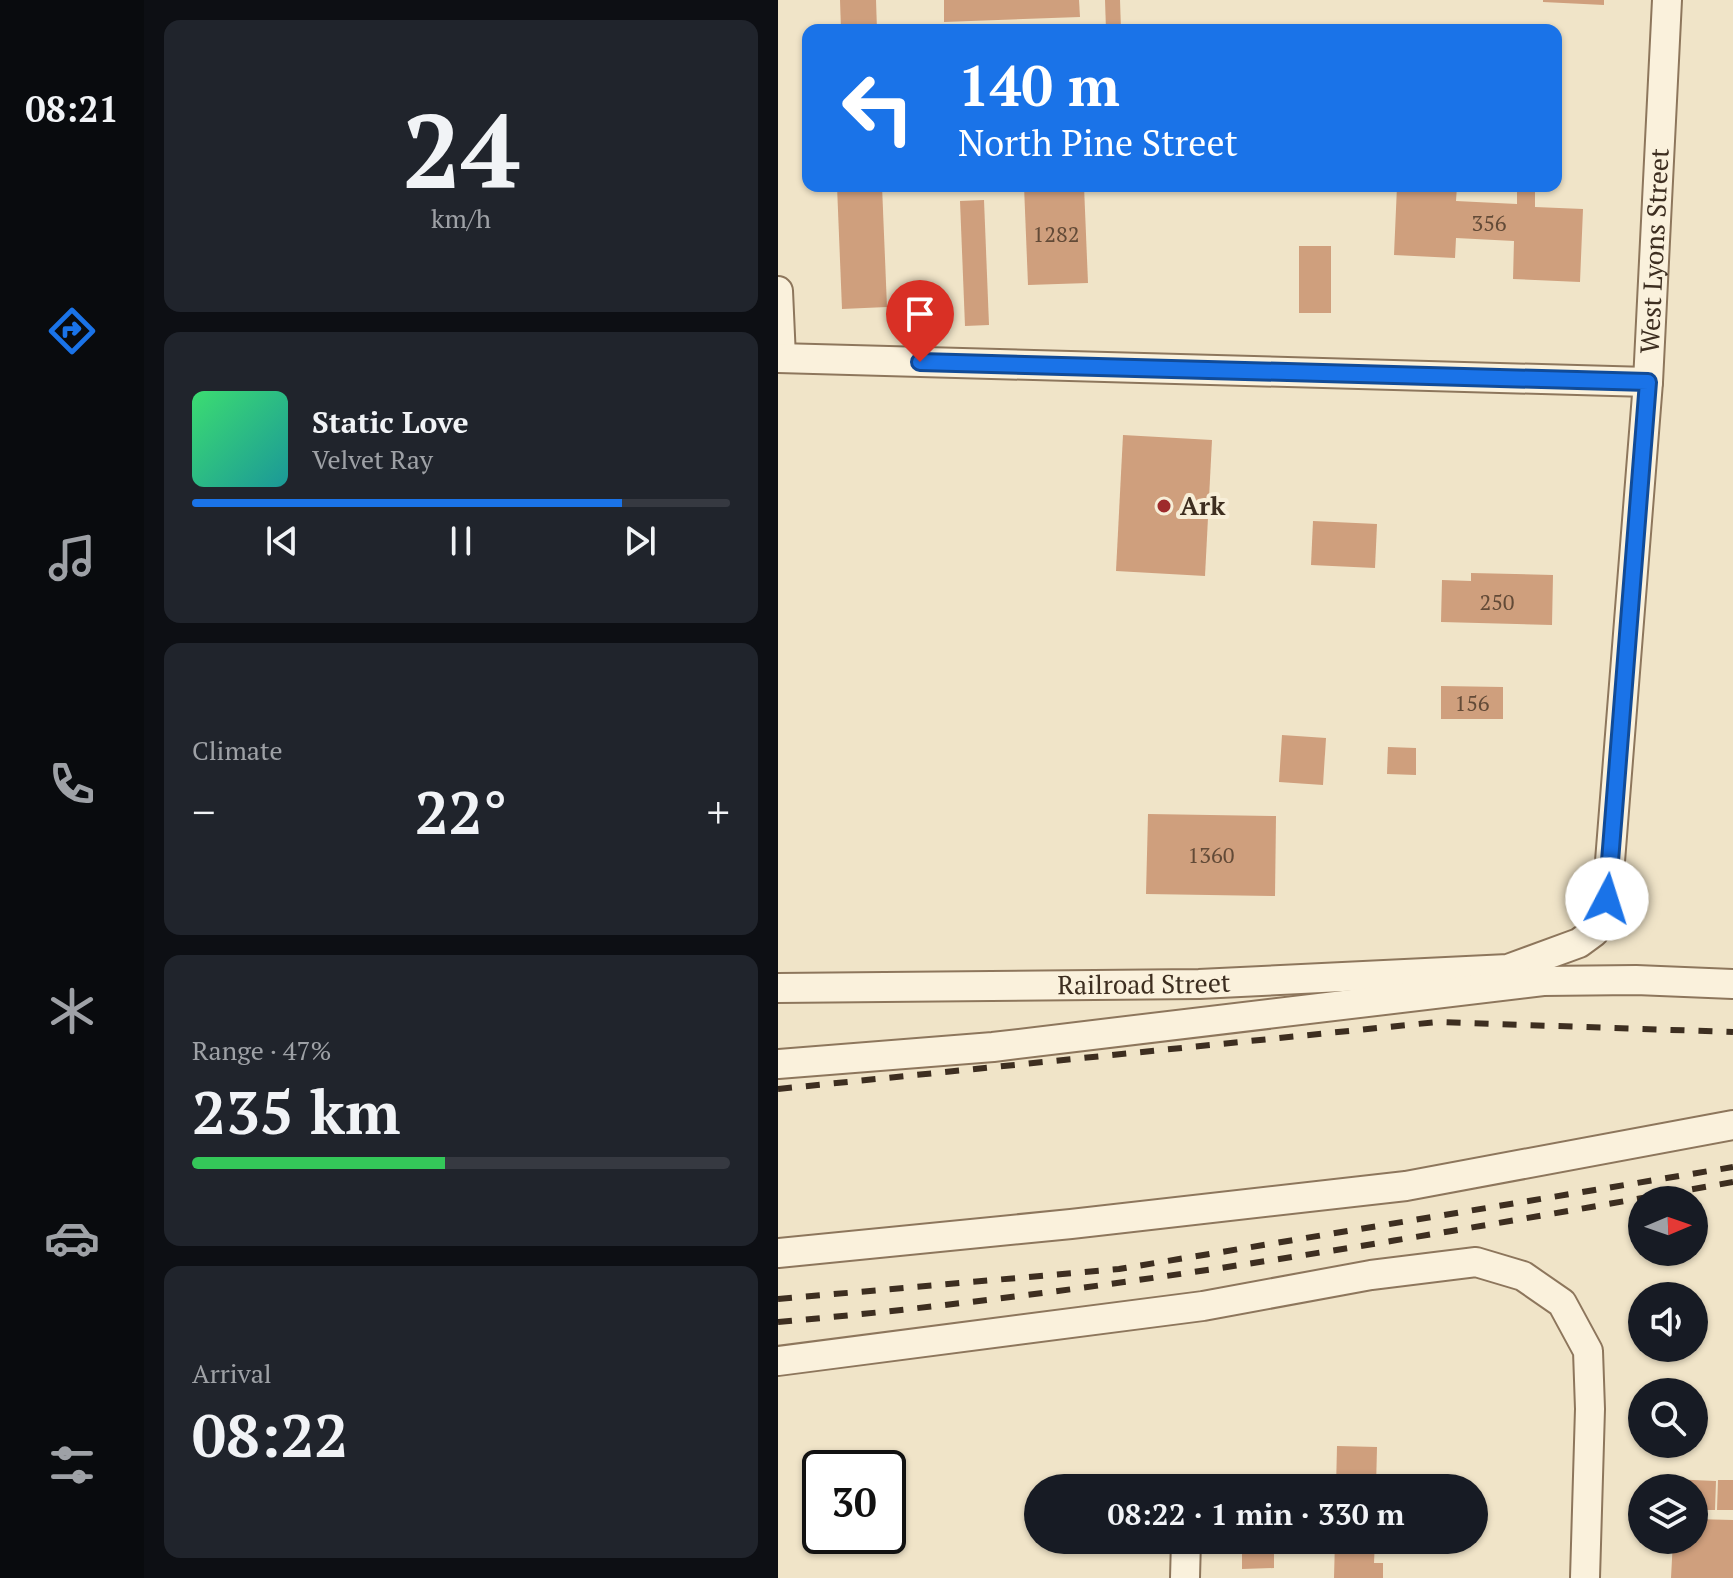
<!DOCTYPE html>
<html lang="en">
<head>
<meta charset="utf-8">
<style>
	:root { --surface:#171b24; --page:#20242c; --text:#f1f3f6; --muted:#9ea1a6; --line:#363941; --accent:#1a73e8 }
	body { margin:0; font-family:"PT Serif",serif; background:var(--page); color:var(--text); height:100vh; display:flex; flex-direction:column; font-size:30px; white-space:nowrap }
	* { box-sizing:border-box; margin:0 }
	p { font-size:26px; color:var(--muted) }
	.icon { flex:none; width:44px; height:44px; fill:none; stroke:currentColor; stroke-width:2; stroke-linecap:round; stroke-linejoin:round }
	.map { position:relative; flex:1; overflow:hidden }
	.panel { display:flex; flex-direction:column; gap:20px; padding:20px; background:#0d0f14; width:634px }
	.panel>* { flex:none }
	.guide { position:absolute; left:24px; top:24px; width:760px; height:168px; border-radius:16px; box-shadow:0 2px 6px #0004; background:#1a73e8; color:#fff; overflow:hidden }
	.needle { width:52px; rotate:88deg }
	.fabs { position:absolute; left:850px; top:1186px; display:grid; gap:16px }
	.fabs a { display:grid; place-items:center; width:80px; height:80px; border-radius:50%; background:var(--surface); box-shadow:0 2px 6px #0004; font-size:40px }
	.speed { position:absolute; left:24px; top:1450px; display:flex; gap:16px; font-size:40px; font-weight:700; text-align:center }
	.speed>* { display:grid; place-content:center; width:104px; height:104px; border-radius:50%; background:var(--surface); box-shadow:0 2px 6px #0004; line-height:1 }
	.speed .limit { border:4px solid #111; border-radius:12px; background:#fff; color:#111 }
	.pin { position:absolute; display:grid; place-items:center; width:68px; height:68px; color:#fff; margin:-82px -34px; border-radius:50% 50% 50% 0; rotate:-45deg; box-shadow:0 0 8px #0007 }
	.pin .icon { rotate:45deg }
	.me { position:absolute; width:88px; margin:-44px; rotate:5deg; stroke-linejoin:round; filter:drop-shadow(0 0 6px #0008) }
	.turn { display:flex; align-items:center; gap:28px; height:168px; padding:0 24px; font-size:36px }
	.turn .icon { width:104px; height:104px; stroke-width:2.5 }
	.turn b { display:block; font-size:56px; line-height:68px }
	.big { font-size:60px; font-weight:700; line-height:1.1 }
	.panel .card { flex:1; display:flex; flex-direction:column; justify-content:center; gap:12px; min-width:0; padding:0 28px; border-radius:16px; background:var(--page) }
	.panel .dial { align-items:center; gap:0 }
	.dial b { font-size:104px; line-height:1 }
	.song { display:flex; align-items:center; gap:24px }
	.cover { width:96px; height:96px; border-radius:12px; background:linear-gradient(135deg,hsl(140 70% 55%),hsl(180 70% 35%)) }
	.played { height:8px; border-radius:4px; background:linear-gradient(90deg,var(--accent) 80%,var(--line) 80%) }
	.keys { display:flex; justify-content:space-around; direction:ltr }
	.heat { display:flex; justify-content:space-between; align-items:center; font-size:44px; direction:ltr }
	.charge { height:12px; border-radius:6px; background:linear-gradient(90deg,#34c759 47%,var(--line) 0) }
	.trip { position:absolute; left:246px; top:1474px; width:464px; height:80px; border-radius:40px; background:var(--surface); box-shadow:0 2px 6px #0004; font-weight:700; line-height:80px; text-align:center }
	main { display:flex; flex:1; min-height:0 }
	.menu { display:flex; flex-direction:column; width:144px; justify-content:space-around; align-items:center; background:#090b0e; color:var(--muted) }
	.menu .icon { width:56px; height:56px }
	.menu .on { color:var(--accent) }
	.menu b { font-size:36px; color:var(--text) }
	.map>svg:first-child { display:block }
	.building { fill:#cf9f7d }
	.lines { fill:none; stroke-linecap:round; stroke-linejoin:round }
	.minor-casing { stroke:#8d765c; stroke-width:32 }
	.minor { stroke:#faf1dc; stroke-width:28 }
	.rail { stroke:#3d2e20; stroke-width:6; stroke-dasharray:14 14; stroke-linecap:butt }
	.route-casing { stroke:#114b97; stroke-width:20 }
	.route { stroke:#1a73e8; stroke-width:14 }
	.poi-dot { fill:#9e2a2b; stroke:#f7eed8; stroke-width:3 }
	.labels { text-anchor:middle; stroke-width:8; stroke-linejoin:round; paint-order:stroke }
	.number-label { font-size:22px; fill:#624a37 }
	.street-label { font-size:26px; fill:#3d2e20; stroke:#f7eed8 }
	.poi-label { font-size:26px; font-weight:bold; fill:#3d2e20; stroke:#f7eed8; text-anchor:start }
</style>
</head>
<body>
<main>
<nav class="menu">
<b>08:21</b>
<svg class="icon on" aria-label="directions" viewBox="0 0 24 24"><path d="M12 3l9 9-9 9-9-9zM9 14v-3h6M13 9l2 2-2 2"/></svg>
<svg class="icon" aria-label="music" viewBox="0 0 24 24"><path d="M9 18V5l10-2v13"/><circle cx="6" cy="18" r="3"/><circle cx="16" cy="16" r="3"/></svg>
<svg class="icon" aria-label="phone" viewBox="0 0 24 24"><path d="M5 4h4l2 5-3 2q2 4 5 5l2-3 5 2v4C11 20 4 13 5 4z"/></svg>
<svg class="icon" aria-label="climate" viewBox="0 0 24 24"><path d="M12 3v18M4 7l16 10M4 17L20 7"/></svg>
<svg class="icon" aria-label="car" viewBox="0 0 24 24"><path d="M5 17H2v-5l4-1 3-4h7l3 4 3 1v5h-3M9 17h6M6 11h13"/><circle cx="7" cy="17" r="2"/><circle cx="17" cy="17" r="2"/></svg>
<svg class="icon" aria-label="filters" viewBox="0 0 24 24"><path d="M4 7h16M4 17h16"/><circle cx="9" cy="7" r="2"/><circle cx="15" cy="17" r="2"/></svg>
</nav>
<section class="panel">
<div class="card dial"><b>24</b><p>km/h</p></div>
<div class="card">
<div class="song"><i class="cover"></i><div><b>Static Love</b><p>Velvet Ray</p></div></div>
<div class="played"></div>
<div class="keys"><svg class="icon" aria-label="previous" viewBox="0 0 24 24"><path d="M18 5L8 12l10 7zM5 5v14"/></svg><svg class="icon" aria-label="pause" viewBox="0 0 24 24"><path d="M8 5v14M16 5v14"/></svg><svg class="icon" aria-label="next" viewBox="0 0 24 24"><path d="M6 5l10 7-10 7zM19 5v14"/></svg></div>
</div>
<div class="card"><p>Climate</p>
<div class="heat"><a>−</a><b class="big">22°</b><a>+</a></div>
</div>
<div class="card"><p>Range · 47%</p><b class="big">235 km</b><div class="charge"></div></div>
<div class="card"><p>Arrival</p><b class="big">08:22</b></div>
</section>
<div class="map">
<svg width="955" height="1578" viewBox="0 0 955 1578">
	<rect width="100%" height="100%" fill="#f0e4c8"/>
	<g class="building">
		<path d="M62,0H98L99,30H63Z"/>
		<path d="M166,0H301L302,17L166,22Z"/>
		<path d="M327,0H342L343,30H328Z"/>
		<path d="M765,0H826V5L765,2Z"/>
		<path d="M59,186H104L109,307L64,309Z"/>
		<path d="M246,186H306L310,283L250,285Z"/>
		<path d="M619,186H679L678,201L739,204V189L757,190V207L805,209L802,282L735,279L736,241L678,238L677,258L616,255Z"/>
		<path d="M206,200L211,325L187,326L182,201Z"/>
		<rect x="521" y="246" width="32" height="67"/>
		<path d="M345,435L434,440L427,576L338,571Z"/>
		<path d="M535,521L599,524L597,568L533,565Z"/>
		<path d="M693,573L775,575L774,625L663,622L664,580L693,581Z"/>
		<path d="M663,686L725,687V719H663Z"/>
		<path d="M504,735L548,738L545,785L501,782Z"/>
		<path d="M610,747L638,748V775L609,774Z"/>
		<path d="M370,814L498,816L497,896L368,894Z"/>
		<path d="M559,1446L599,1447L598,1488H558Z"/>
		<path d="M891,1479L938,1481L937,1510H916V1488H891Z"/>
		<path d="M940,1480H955V1510H939Z"/>
		<path d="M916,1519L955,1520V1578H893L895,1540H916Z"/>
		<path d="M464,1540H496V1568L464,1569Z"/>
		<path d="M557,1540H597L596,1563H605V1578H556Z"/>
	</g>
	<g class="lines">
		<g class="minor-casing">
			<g id="minor">
				<path d="M0,291L3,358"/>
				<path d="M0,358L870,382"/>
				<path id="s1" d="M0,988L421,984L730,969L801,943L816,932L829,899L870,382L889,0"/>
				<path d="M0,1064L215,1047L765,981L858,980L955,984"/>
				<path d="M0,1253L293,1224L628,1186L955,1125"/>
				<path d="M0,1361L425,1306L593,1275L698,1262L745,1276L784,1303L810,1351L812,1409L807,1578"/>
				<path d="M407,1578L408,1540"/>
			</g>
		</g>
		<use href="#minor" class="minor"/>
		<g class="rail">
			<path d="M0,1089L659,1022L955,1032"/>
			<path d="M0,1299L341,1269L955,1167"/>
			<path d="M0,1322C320,1294 638,1238 955,1182"/>
		</g>
	</g>
	<g class="lines">
		<g class="route-casing">
			<path id="route" d="M142,362L870,382L829,899"/>
		</g>
		<use href="#route" class="route"/>
	</g>
	<circle class="poi-dot" cx="386" cy="506" r="8"/>
	<g class="labels">
		<g class="number-label">
			<text x="711" y="231">356</text>
			<text x="278" y="242">1282</text>
			<text x="719" y="610">250</text>
			<text x="694" y="711">156</text>
			<text x="433" y="863">1360</text>
		</g>
		<g class="street-label">
			<text dy="9" stroke="none"><textPath href="#s1" startOffset="1510">West Lyons Street</textPath></text>
			<text dy="9" stroke="none"><textPath href="#s1" startOffset="366">Railroad Street</textPath></text>
		</g>
		<g class="poi-label">
			<text x="402" y="515">Ark</text>
		</g>
	</g>
</svg>
<div class="fabs">
<a><svg class="needle" viewBox="-14 -14 28 28"><path d="M0-13l5 13h-10z" fill="#e53935"/><path d="M0 13l5-13h-10z" fill="#9ea1a6"/></svg></a>
<a><svg class="icon" aria-label="sound" viewBox="0 0 24 24"><path d="M4 9h4l5-4v14l-5-4H4zM17 9q2 3 0 6"/></svg></a>
<a><svg class="icon" aria-label="search" viewBox="0 0 24 24"><circle cx="10" cy="10" r="6"/><path d="M15 15l6 6"/></svg></a>
<a><svg class="icon" aria-label="layers" viewBox="0 0 24 24"><path d="M12 4l9 5-9 5-9-5zM3 14l9 5 9-5"/></svg></a>
</div>
<div class="speed"><div class="limit">30</div></div>
<div class="pin" style="left:142px;top:362px;background:#d93025"><svg class="icon" aria-label="arrive" viewBox="0 0 24 24"><path d="M6 21V4h12l-3 4 3 4H6"/></svg></div>
<svg class="me" style="left:829px;top:899px" viewBox="-20 -20 40 40"><circle r="19" fill="#fff"/><path d="M0-13L10 11 0 6-10 11z" fill="#1a73e8"/></svg>
<div class="trip">08:22 · 1 min · 330 m</div>
<div class="guide">
<div class="turn"><svg class="icon" aria-label="left" viewBox="0 0 24 24"><path d="M17 20v-9H6M10 6l-5 5 5 5"/></svg><div><b>140 m</b>North Pine Street</div></div>
</div>
</div>
</main>
</body>
</html>
